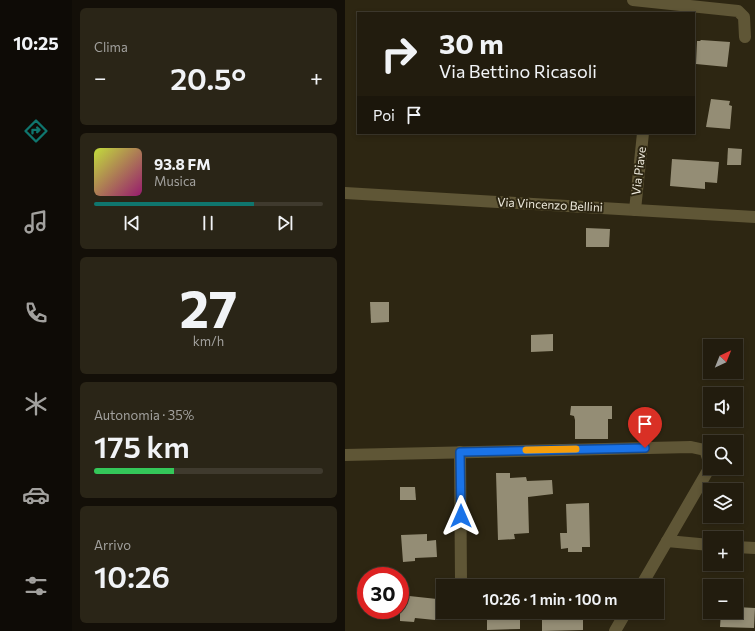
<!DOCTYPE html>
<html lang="it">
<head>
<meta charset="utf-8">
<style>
	:root { --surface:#221c0e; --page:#2a2517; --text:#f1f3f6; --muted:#a2a19e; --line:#3f3a2e; --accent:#0f766e }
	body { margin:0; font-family:Commissioner,sans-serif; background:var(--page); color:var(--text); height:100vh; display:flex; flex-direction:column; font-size:15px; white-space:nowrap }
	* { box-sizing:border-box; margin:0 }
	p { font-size:13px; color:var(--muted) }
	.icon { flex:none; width:22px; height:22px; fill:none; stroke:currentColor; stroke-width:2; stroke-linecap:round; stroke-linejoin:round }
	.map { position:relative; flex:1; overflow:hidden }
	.drawer { display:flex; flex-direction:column; gap:8px; padding:8px; background:#130f08; width:273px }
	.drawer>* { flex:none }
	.banner { position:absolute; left:12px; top:12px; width:338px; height:122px; border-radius:0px; box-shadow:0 2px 6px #0003,0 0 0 1px var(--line); background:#221c0e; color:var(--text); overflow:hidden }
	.needle { width:26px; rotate:43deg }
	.buttons { position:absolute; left:358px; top:339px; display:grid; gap:8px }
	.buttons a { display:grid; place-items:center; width:40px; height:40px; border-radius:0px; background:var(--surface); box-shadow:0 2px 6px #0003,0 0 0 1px var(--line); font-size:20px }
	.speed { position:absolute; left:12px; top:567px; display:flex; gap:8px; font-size:20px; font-weight:700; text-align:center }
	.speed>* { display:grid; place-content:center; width:52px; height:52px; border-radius:50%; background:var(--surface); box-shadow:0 2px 6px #0003,0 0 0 1px var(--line); line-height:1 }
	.speed .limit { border:6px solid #d22; background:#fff; color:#111 }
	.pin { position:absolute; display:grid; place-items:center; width:34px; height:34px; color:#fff; margin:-41px -17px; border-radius:50% 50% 50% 0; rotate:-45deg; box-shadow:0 0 4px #0007 }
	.pin .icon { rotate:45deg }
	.me { position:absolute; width:44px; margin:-22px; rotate:0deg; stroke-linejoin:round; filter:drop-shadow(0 0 3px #0008) }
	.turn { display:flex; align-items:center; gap:14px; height:84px; padding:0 16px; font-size:18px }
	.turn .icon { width:52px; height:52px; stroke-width:2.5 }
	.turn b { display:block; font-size:28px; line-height:34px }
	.then { display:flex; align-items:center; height:38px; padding:0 16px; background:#0003; gap:8px; font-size:15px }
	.big { font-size:30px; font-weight:600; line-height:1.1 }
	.drawer .widget { flex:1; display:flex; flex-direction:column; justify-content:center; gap:6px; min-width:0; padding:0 14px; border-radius:6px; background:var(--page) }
	.drawer .dial { align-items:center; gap:0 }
	.dial b { font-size:52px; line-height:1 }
	.song { display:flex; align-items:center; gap:12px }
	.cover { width:48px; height:48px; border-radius:6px; background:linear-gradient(135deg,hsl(70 70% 55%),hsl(320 70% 35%)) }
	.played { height:4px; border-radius:2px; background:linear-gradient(90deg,var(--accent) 70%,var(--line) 70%) }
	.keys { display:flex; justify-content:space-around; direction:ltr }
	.heat { display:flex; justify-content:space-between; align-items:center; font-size:22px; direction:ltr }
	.charge { height:6px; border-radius:3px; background:linear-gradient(90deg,#34c759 35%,var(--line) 0) }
	.trip { position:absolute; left:91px; top:579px; width:228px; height:40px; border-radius:0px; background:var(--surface); box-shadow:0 2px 6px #0003,0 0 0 1px var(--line); font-weight:600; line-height:40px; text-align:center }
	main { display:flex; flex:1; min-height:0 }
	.tab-bar { display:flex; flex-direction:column; width:72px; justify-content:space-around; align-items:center; background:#0e0b06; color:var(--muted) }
	.tab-bar .icon { width:28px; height:28px }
	.tab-bar .on { color:var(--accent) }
	.tab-bar b { font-size:18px; color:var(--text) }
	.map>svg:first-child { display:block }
	.building { fill:#948d75 }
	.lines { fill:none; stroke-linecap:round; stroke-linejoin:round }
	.street { stroke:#5f5636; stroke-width:12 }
	.route-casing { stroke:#114b97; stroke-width:10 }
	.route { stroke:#1a73e8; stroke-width:7 }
	.slow { stroke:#f59e0b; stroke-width:7 }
	.labels { text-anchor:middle; stroke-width:4; stroke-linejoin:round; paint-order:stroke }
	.street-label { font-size:12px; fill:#ece8db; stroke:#2d2612 }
</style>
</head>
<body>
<main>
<nav class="tab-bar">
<b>10:25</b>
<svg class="icon on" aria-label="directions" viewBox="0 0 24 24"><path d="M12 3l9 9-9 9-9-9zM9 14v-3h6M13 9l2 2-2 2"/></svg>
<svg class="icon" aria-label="music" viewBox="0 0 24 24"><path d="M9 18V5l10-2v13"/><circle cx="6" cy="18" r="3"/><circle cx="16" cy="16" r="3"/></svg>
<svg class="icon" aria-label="phone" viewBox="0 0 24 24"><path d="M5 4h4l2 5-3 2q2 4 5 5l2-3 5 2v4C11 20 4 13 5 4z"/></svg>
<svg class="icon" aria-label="climate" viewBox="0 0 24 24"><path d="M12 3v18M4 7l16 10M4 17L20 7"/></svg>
<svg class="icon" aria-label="car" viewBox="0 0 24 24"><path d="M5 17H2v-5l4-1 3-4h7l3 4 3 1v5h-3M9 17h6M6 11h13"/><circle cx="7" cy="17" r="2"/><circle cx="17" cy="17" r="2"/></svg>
<svg class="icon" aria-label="filters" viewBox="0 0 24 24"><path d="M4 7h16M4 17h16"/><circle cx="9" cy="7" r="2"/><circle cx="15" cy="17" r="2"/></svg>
</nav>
<section class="drawer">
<div class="widget"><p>Clima</p>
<div class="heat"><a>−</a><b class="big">20.5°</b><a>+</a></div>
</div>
<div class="widget">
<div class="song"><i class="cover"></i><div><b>93.8 FM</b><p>Musica</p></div></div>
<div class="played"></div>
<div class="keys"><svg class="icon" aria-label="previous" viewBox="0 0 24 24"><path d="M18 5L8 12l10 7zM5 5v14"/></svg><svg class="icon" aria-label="pause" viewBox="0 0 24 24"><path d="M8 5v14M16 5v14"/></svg><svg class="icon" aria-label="next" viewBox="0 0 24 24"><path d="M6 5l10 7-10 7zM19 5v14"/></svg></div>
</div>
<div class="widget dial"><b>27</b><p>km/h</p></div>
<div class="widget"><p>Autonomia · 35%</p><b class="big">175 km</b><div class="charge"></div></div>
<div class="widget"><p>Arrivo</p><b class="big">10:26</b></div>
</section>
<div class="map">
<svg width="410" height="631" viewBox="0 0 410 631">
	<rect width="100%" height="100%" fill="#2d2612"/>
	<g class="building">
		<path d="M356,40L385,42L382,67L351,64L352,41H355Z"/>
		<path d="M366,99L385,101L384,105L387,106L385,129L361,127Z"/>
		<path d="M383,148L397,149L396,165H382Z"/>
		<path d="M327,159L374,162L372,183L360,182V189L325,186Z"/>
		<path d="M241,228L265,229L264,247H241Z"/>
		<path d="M25,302H44V322L26,323Z"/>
		<path d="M208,334V351L186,352V335Z"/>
		<path d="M226,406H267V419H263V439H230V420L229,416L225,415Z"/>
		<path d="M151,473H165V478L181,477L182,481L207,480L208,494L183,497L184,533L169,534L170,539L153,540Z"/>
		<path d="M55,487H70L71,500H55Z"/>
		<path d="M244,503L245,547H237V552H223V548L216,549L215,533H222L221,504Z"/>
		<path d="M82,534V541L91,540L92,557L70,558V561L58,562L56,535Z"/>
		<path d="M55,595L92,599L90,620L70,618L69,622L55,621Z"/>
		<path d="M391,607L410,608L409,628L375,627L376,612H391Z"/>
		<path d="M142,612H175V629L142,630Z"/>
		<path d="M213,615L238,616V630L197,631V617H213Z"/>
	</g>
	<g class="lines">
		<g class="street">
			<path d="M288,0L393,11L399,17L400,37"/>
			<path d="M0,193L410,217"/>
			<path d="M290,210L298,133"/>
			<path d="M115,452L116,580"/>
			<path d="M0,455L346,447L360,450L365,464"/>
			<path d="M322,541L365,545"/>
			<path d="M391,547L410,548"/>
			<path d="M296,586L365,467"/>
			<path d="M270,631L281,612"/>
		</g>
	</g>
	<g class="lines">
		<g class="route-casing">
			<path id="route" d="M116,516L115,452L300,448"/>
		</g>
		<use href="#route" class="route"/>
		<path class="slow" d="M181,450L231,449"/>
	</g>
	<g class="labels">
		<g class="street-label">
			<text transform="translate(294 171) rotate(-83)" y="4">Via Piave</text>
			<text transform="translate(205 205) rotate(3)" y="4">Via Vincenzo Bellini</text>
		</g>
	</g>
</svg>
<div class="buttons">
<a><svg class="needle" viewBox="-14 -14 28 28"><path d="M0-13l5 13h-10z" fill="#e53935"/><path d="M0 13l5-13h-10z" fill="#a2a19e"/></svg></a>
<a><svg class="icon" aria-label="sound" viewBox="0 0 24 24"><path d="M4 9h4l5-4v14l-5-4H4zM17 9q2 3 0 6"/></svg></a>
<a><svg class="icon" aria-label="search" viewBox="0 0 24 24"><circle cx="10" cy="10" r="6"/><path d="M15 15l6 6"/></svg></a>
<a><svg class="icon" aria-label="layers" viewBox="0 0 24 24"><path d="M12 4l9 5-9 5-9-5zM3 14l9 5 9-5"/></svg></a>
<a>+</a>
<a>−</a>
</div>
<div class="speed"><div class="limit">30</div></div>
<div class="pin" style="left:300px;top:448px;background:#d93025"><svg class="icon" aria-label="arrive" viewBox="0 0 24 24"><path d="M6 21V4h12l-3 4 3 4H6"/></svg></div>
<svg class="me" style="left:116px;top:516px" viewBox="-20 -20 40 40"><path d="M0-17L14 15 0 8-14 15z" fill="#1a73e8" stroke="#fff" stroke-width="4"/></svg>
<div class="trip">10:26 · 1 min · 100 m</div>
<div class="banner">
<div class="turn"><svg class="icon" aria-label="right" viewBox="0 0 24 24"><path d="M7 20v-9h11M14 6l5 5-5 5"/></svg><div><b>30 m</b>Via Bettino Ricasoli</div></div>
<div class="then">Poi<svg class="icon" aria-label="arrive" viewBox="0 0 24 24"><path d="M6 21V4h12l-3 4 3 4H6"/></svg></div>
</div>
</div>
</main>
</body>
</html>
